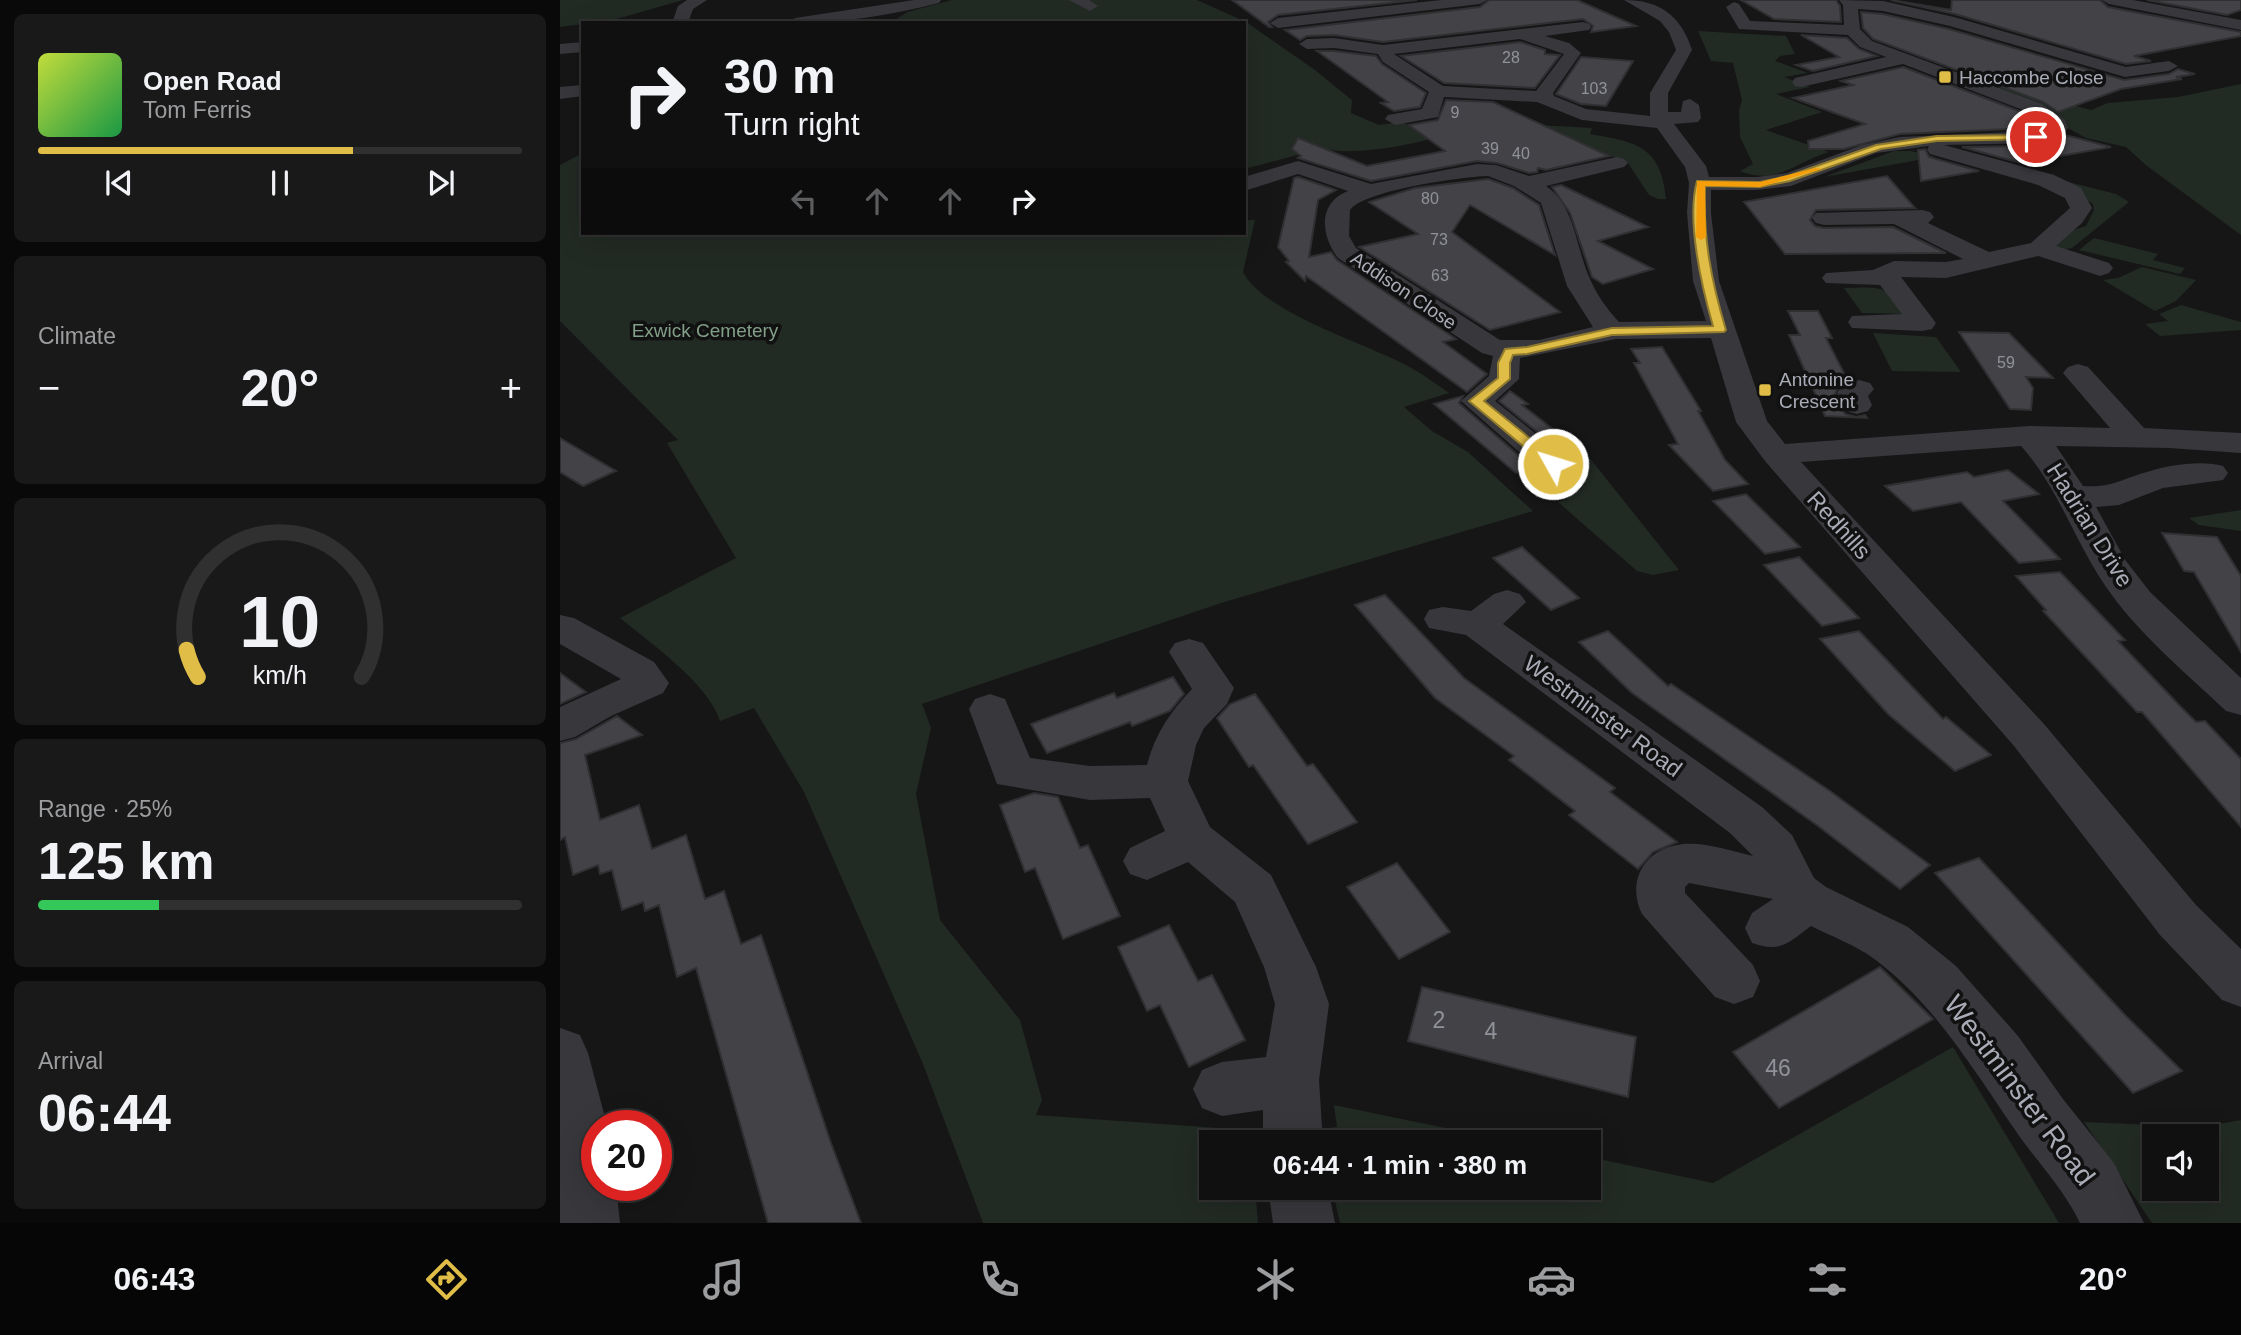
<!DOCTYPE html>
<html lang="en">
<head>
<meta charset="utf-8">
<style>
	:root { --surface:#101011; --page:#19191a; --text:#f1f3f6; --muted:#9c9d9f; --line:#303031; --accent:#dfbd46 }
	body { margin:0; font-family:Helvetica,sans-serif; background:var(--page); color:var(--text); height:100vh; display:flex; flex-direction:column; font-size:26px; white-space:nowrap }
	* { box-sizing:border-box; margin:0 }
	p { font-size:23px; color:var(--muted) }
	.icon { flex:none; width:38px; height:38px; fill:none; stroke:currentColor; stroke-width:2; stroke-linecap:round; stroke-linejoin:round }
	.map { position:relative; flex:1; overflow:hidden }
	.panel { display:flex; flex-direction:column; gap:14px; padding:14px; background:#090909; width:560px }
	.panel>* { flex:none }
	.guide { position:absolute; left:21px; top:21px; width:665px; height:214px; border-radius:0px; box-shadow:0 7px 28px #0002,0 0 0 2px var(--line); background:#101011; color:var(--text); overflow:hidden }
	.tools { position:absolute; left:1582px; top:1124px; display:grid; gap:14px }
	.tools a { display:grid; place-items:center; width:77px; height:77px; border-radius:0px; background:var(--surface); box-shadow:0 7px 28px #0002,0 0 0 2px var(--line); font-size:35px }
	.speed { position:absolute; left:21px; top:1110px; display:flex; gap:14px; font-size:35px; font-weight:700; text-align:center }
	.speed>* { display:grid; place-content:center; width:91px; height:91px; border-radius:50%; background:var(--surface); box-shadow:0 7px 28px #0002,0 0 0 2px var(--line); line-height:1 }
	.speed .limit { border:10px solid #d22; background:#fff; color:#111 }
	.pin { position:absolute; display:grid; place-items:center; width:60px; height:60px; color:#fff; margin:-30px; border:4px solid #fff; border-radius:50%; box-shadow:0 2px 7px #0007 }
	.me { position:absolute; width:77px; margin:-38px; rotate:309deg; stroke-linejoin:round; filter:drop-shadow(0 0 5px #0008) }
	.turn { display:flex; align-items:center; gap:24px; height:147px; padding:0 28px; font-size:32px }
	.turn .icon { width:91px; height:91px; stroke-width:2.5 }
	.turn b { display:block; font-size:49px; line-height:60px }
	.lanes { display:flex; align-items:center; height:66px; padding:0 28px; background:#0003; justify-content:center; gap:35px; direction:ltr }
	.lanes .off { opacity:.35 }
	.big { font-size:52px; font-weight:600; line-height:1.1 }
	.panel .card { flex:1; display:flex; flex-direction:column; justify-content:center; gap:10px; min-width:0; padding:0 24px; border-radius:10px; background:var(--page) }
	.panel .dial { align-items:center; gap:0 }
	.dial svg { height:182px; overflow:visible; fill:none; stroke:var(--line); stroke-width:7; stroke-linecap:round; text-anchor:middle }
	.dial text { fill:var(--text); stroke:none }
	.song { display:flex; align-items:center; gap:21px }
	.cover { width:84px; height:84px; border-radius:10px; background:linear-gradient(135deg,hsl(70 70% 55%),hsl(140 70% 35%)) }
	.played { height:7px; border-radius:4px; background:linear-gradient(90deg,var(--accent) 65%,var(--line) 65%) }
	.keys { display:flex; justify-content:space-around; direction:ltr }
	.heat { display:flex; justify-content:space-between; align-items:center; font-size:38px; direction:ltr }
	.charge { height:10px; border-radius:5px; background:linear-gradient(90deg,#34c759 25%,var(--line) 0) }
	.trip { position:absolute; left:639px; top:1130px; width:402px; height:70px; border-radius:0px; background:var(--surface); box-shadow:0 7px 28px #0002,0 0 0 2px var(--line); font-weight:600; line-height:70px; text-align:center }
	.tab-bar { display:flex; height:112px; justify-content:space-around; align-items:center; background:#060607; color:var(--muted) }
	.tab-bar .icon { width:49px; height:49px }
	.tab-bar .selected { color:var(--accent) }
	.tab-bar b { font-size:32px; color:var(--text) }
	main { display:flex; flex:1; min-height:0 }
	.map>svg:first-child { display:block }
	.green { fill:#222a24; fill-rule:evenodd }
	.building { fill:#434347; stroke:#303033; stroke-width:2 }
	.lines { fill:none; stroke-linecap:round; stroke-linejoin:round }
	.minor { fill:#37373c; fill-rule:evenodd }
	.route { fill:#dfbd46; stroke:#917b2e; stroke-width:2 }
	.slow { fill:#f59e0b }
	.poi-dot { fill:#dfbd46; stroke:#111112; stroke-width:2.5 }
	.labels { text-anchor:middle; stroke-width:7; stroke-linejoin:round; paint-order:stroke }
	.far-number-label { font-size:16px; fill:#90929a }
	.far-poi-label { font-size:19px; fill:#a9acb6; stroke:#111112; text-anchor:start }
	.far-street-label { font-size:19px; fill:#a9acb6; stroke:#111112 }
	.far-park-label { font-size:19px; fill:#829f87; stroke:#111112 }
	.street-label { font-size:23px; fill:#a9acb6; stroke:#111112 }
	.near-number-label { font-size:23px; fill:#90929a }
	.near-street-label { font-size:28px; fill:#a9acb6; stroke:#111112 }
</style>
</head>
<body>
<main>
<section class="panel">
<div class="card">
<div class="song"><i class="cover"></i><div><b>Open Road</b><p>Tom Ferris</p></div></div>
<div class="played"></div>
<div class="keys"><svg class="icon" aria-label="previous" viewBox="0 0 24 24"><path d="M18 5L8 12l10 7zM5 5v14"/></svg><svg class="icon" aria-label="pause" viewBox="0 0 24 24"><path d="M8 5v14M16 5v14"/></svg><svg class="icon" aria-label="next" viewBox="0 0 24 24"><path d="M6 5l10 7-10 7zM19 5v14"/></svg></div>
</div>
<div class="card"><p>Climate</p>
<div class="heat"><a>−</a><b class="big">20°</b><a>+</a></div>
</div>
<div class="card dial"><svg viewBox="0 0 100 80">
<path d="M14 69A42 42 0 1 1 86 69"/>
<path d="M14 69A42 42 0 0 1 9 57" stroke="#dfbd46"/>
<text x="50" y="56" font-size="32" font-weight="700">10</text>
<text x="50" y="72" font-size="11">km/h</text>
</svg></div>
<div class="card"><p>Range · 25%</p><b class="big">125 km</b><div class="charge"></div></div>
<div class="card"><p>Arrival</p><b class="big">06:44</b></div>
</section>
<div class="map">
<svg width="1681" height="1223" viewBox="0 0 1681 1223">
	<rect width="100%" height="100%" fill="#161617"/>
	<g class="green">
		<path d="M0,0H123L53,20L0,27Z"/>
		<path d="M392,0H637L686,22L755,70L792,100L791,113L819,125L843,122L849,126L891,120L1032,128L1030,134C1077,142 1101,146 1106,199H1098L1089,195L1068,163L1026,146L878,136C856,145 786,157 764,148L684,169V23H331L347,12Z"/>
		<path d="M1138,31L1226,36L1235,54L1220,56L1215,61L1248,73L1224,77L1250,87L1216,94L1262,112L1206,130L1269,152C1235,162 1217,186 1180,171L1193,164L1180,137L1179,110L1182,100L1173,63L1151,61Z"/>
		<path d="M1421,81L1531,110L1548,103L1618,97L1681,84V235L1587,166L1566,147L1526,138Z"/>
		<path d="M1334,151H1351L1375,157L1264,177Z"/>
		<path d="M23,153V233H684V220H695L683,272C706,315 810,344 853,369C866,376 877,385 889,393L844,407L872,431L908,452L973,511L661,603L362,704L371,728L356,794L380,920L460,1020L482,1100L476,1115L672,1129L688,1143H651V1188H695L698,1223H423L363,1064L244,792L194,708L160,721C148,683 90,643 60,618L176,558L107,443L118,440L0,321V165Z"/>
		<path d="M1493,178L1556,194L1569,202L1512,248L1503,250L1495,246L1507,232L1526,226L1534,210L1533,204Z"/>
		<path d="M1534,238L1598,254L1593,260L1625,268L1620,274L1519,250Z"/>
		<path d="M1582,267L1636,280L1616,301L1595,311L1543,280L1558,278Z"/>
		<path d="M1284,288C1322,287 1324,284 1348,314L1302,313Z"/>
		<path d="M1621,305L1681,322V330L1600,336L1585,324L1608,321L1599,314Z"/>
		<path d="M1313,333L1376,337L1401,372L1332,371Z"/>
		<path d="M1028,456L1119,570L1093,575L1077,571L998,502L1008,499L978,476L993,473L1001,464Z"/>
		<path d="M1681,510V531L1639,525L1629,518Z"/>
		<path d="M1393,1047L1499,1223H780L772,1188H1029V1157L1153,1183Z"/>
		<path d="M774,1105L958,1143H764L761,1129L777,1127Z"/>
		<path d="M1681,1120V1223H1592L1524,1122L1642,1127ZM1594,1136H1647V1188H1594Z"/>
	</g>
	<g class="building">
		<path d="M672,0H857L718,15L708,22L712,27H709Z"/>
		<path d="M929,0H1017L1076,26L1031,32L1033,26L1023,19L823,42L774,35L747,36L740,40L725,30L920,7Z"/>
		<path d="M1181,0H1276L1280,6L1281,22L1214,19Z"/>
		<path d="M1331,0L1391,10L1392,0H1540L1548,7L1681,32V36L1574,56L1591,61L1566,64L1395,14Z"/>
		<path d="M1587,0H1681V10L1667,15Z"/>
		<path d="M1301,12L1323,14L1389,29L1564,80L1609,74L1618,69L1635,74L1616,77L1622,79L1561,89L1498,112L1483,102L1313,39L1303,28Z"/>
		<path d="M1241,35L1287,38L1299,49L1317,56L1253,71L1236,65L1279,57Z"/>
		<path d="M960,42L985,50V54L1000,55L975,88L884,83L841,56Z"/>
		<path d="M757,51H774L816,56L822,64L866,93L860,107L834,111L821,103L828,102Z"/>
		<path d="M1021,57L1073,61L1046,106L1021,104L996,94Z"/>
		<path d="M1343,67L1467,114L1475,120L1462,124L1476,128L1340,134L1284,149H1249L1248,141L1305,124L1233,98L1293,85L1281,81Z"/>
		<path d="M886,100L933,102L1049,156L986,170L978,168L977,172L969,173L937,163L917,161L811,181L738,158L741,156L732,149L738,138L807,166L885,151L849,125L878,120Z"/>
		<path d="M1505,135L1551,147L1461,163L1402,147L1477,146L1495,141Z"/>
		<path d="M1365,149L1369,157L1419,171L1361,181L1358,150Z"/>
		<path d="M1327,176L1355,208L1256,210L1250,220L1255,226L1264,228L1333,227L1386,253L1225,254L1184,202Z"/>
		<path d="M738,177L776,190L758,200L749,257L771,252L777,260L896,339L883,342L927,374L907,392L746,276L745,281L726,262L729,261L718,247L734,178Z"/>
		<path d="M928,179L953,188L979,205L995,255L910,205L892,232L1000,312L930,330L799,247L858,234L809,202L855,188Z"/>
		<path d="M1001,185L1088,227L1038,241L1093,269L1043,284L1032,277L1010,213L992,187Z"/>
		<path d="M1228,311H1258L1272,338H1266L1288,381L1279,386L1275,394L1285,414L1296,417L1305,415L1307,418L1265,416L1229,335H1240Z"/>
		<path d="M1399,332L1449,333L1493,378L1466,377L1473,388L1471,410L1450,409Z"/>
		<path d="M1102,347L1141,411H1138L1165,460L1188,484L1153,491L1109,445L1118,444L1074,363H1080L1071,349Z"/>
		<path d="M950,391L968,404L962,405L1022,452L1008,457L939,401Z"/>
		<path d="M903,396L899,403L973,468L956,473L874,404Z"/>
		<path d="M0,438L56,471L23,486L0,472Z"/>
		<path d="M1448,470L1479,494L1443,501L1500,559L1459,563L1401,502L1353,511L1325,486L1407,472L1414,477Z"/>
		<path d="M1186,494L1240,547L1205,554L1153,501Z"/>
		<path d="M1602,533L1657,537L1681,576V652L1634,572L1624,571Z"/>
		<path d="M962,547L984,567L1019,598L991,610L933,558Z"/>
		<path d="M1239,557L1299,618L1262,626L1204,565Z"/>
		<path d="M1500,572L1565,640L1558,641L1621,707L1636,722L1645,721L1681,759V827L1582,712H1577L1548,681L1483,611L1486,610L1456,576Z"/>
		<path d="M825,595L904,678L1055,788L1050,792L1117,842L1093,852L1078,869L1009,815L1015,811L949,760L954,756L875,698L795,605Z"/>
		<path d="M1048,631L1108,686L1111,684L1270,791L1370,865L1340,889L1258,826L1072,693L1019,642Z"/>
		<path d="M1299,631L1383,719L1386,717L1431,755L1395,771L1328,714L1260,639Z"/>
		<path d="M0,673L26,692L0,704Z"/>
		<path d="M613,677L624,694L610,711L572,726L570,722L487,753L471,724L554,693L557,698Z"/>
		<path d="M695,694L747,766L753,764L797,822L748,844L693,765L689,767L657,718L670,704Z"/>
		<path d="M57,716L82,735L25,755L40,820L79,805L92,849L126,835L145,899L164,891L181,944L201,935L271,1143L301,1223H208L136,968L117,977L99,905L85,911L83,902L62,910L52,870L40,874L38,865L13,875L5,837L0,840V743L16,739Z"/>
		<path d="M474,793L498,797L520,848L528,845L560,916L503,939L475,868L465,872L440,805Z"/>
		<path d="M1419,858L1565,1015L1622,1071L1573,1093L1375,873Z"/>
		<path d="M837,863L890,932L839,959L787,887Z"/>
		<path d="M609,925L638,981L652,975L685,1040L629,1067L600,1005L587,1011L558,947Z"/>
		<path d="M1320,967L1373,1019L1219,1108L1173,1052Z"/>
		<path d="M862,987L1076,1037L1068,1097L848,1041Z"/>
	</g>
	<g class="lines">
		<g class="minor">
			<path d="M127,0H147L133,9L128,23H112L118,6Z"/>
			<path d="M354,0H381L379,3C329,16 280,23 227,23L235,18Z"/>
			<path d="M509,0H529L538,6L530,11Z"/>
			<path d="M881,0H927L920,4L718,28L710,23L718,18Z"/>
			<path d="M1064,0C1099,0 1121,15 1132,50L1108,93V112H1121L1123,101L1130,99L1139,105L1141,118L1138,122L1114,124L1146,166L1149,177H1197L1227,173L1302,145L1340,137L1476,131L1488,126L1468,112L1343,64L1241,87L1235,86L1232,82L1235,78L1326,57L1300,47L1288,35L1179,29L1166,7L1174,2L1179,4L1190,21L1284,25L1283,5L1279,0L1323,1L1394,17L1566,67L1609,61L1618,66L1609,71L1565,77L1390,26L1323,11L1298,9L1300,29L1312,41L1482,104L1505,120L1508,128C1500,140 1489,140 1476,143L1384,145L1494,175L1521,188L1532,208L1522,223L1496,246L1549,263L1553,268L1549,273L1540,276L1531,273L1478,256L1386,278L1341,277L1376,323L1372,329L1362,331L1292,328L1288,322L1292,316L1342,314L1320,285L1266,283L1262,278L1266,273L1313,270L1334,261L1386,262L1403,259L1334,224L1264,225L1256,223L1252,218L1256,213L1362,210L1370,212L1374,217L1368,223L1429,252L1471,243L1510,208L1505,198L1478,185L1370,154L1367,150L1369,146L1316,153L1231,186L1197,190H1151V213L1159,281L1207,421L1225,444L1469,426L1550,428L1503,373L1508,367L1518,364L1528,367L1584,428L1681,433V453L1609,448L1496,446L1523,486C1552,488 1561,479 1587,472C1609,465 1641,460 1663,466L1668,473L1663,480L1603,488L1559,505L1536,507L1566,561L1590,592L1681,678V715L1666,711C1624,671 1577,633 1544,584C1514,539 1497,486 1461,446L1241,462L1484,724L1636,905L1681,949V1007L1662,1000L1600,935L1454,746L1205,461L1176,422L1151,338L1056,339L960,358L959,379L935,401L1005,457L1009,464L1005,471L993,474L981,471L901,401L929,376L933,356L922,353L778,258C761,236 757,203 788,191L738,174L684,191V177L738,161L811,184L917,164L936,165L969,176L1057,157L1064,159L1068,163L1064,167L986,186C1013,204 1016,243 1027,272C1035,292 1045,307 1059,322L1146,321L1133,281L1127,213L1129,183L1125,167L1097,128L1022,120L977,102L884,97L878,117L835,125L825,119L828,115L862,109L869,92L823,62L818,54L774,48L747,49L739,44L747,39L774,38L823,45L1023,22L1029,24L1031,27L1029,30L985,36L1009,43L1021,53L993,93L994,96L1026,109L1090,116V93L1116,50L1109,32L1100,21ZM960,39L1004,54L976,91L883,86L834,54ZM928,176L954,186L981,203L1007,286L1033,327L979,340H940L796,248L789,236L790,210C805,190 901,177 928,176Z"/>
			<path d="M1542,0H1573L1681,20V30L1549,4Z"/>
			<path d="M23,42V52L0,54V44Z"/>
			<path d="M23,85V96L0,99V87Z"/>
			<path d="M1299,380L1310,383L1314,389L1308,396L1312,405L1308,411L1297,414L1286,411L1277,393L1281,387Z"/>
			<path d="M947,590L960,594L966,602L943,624L1202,807L1232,835L1254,878L1266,887L1348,927L1396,966L1458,1036L1503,1099L1554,1163L1584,1223H1520C1505,1192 1482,1167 1462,1140C1417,1076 1377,1005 1313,958C1295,945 1271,936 1251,926C1228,943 1221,953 1192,943L1185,928L1192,913L1213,899L1129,883L1125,887V893L1193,965L1200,981L1193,997L1174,1004L1155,997L1082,914C1067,884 1082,851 1117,845C1140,840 1170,851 1193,856L1170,833L906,635L869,628L864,619L869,610L883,607L911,611L934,594Z"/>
			<path d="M0,615L14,618L94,662L109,683L103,693L51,716L15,737L0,741V707L61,679L0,644Z"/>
			<path d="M629,639L643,643L674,688L667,704L644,728L636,745L628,781L650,827L711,875L756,967L769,1004L759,1080L763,1143H703V1110L662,1116L642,1108L633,1089L642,1070L662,1062L706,1057L715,1004L704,967L675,902L628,862L587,880L570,874L563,861L570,848L605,831L590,798L530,800L437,784L409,709L415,699L430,694L445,699L470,758L530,766L587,765C595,734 610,712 632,689L609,652L615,643Z"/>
			<path d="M0,1028L20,1035L28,1053L47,1125H37V1185H56L60,1223H0Z"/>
			<path d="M708,1188H768L775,1223H713Z"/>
		</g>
	</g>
	<path class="route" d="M1476,135L1479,139L1377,141L1321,149L1230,181L1200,187L1145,186C1143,238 1151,280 1166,330L1164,332L1052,335L967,354L953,355L950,363V379L924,401L998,461V467H988L909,401L938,378V363L945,349L967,347L1052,328L1153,326C1142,288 1126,220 1137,181L1200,182L1228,176L1316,145L1377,136Z"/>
	<path class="slow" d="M1255,168L1262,169L1200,187L1145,186L1146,237L1141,240L1136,237L1137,181L1200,182Z"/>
	<g class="poi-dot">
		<rect x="1378" y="70" width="14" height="14" rx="3.5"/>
		<rect x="1198" y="383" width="14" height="14" rx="3.5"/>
	</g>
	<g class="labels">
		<g class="far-number-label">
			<text x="951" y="63">28</text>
			<text x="1034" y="94">103</text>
			<text x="895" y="118">9</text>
			<text x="930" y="154">39</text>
			<text x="961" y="159">40</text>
			<text x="870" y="204">80</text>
			<text x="879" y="245">73</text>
			<text x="880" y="281">63</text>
			<text x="1446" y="368">59</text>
		</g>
		<g class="far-poi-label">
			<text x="1399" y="84">Haccombe Close</text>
			<text x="1219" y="386">Antonine<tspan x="1219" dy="22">Crescent</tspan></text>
		</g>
		<g class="far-street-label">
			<text transform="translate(844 290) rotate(34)" y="7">Addison Close</text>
		</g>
		<g class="far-park-label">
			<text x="145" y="337">Exwick Cemetery</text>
		</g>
		<g class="street-label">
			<text transform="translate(1279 525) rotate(48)" y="8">Redhills</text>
			<text transform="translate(1530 525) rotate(58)" y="8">Hadrian Drive</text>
			<text transform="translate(1043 716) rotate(36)" y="8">Westminster Road</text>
		</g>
		<g class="near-number-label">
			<text x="879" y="1028">2</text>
			<text x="931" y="1039">4</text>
			<text x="1218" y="1076">46</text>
		</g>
		<g class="near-street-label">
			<text transform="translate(1460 1090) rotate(53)" y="10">Westminster Road</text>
		</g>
	</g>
</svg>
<div class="tools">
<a><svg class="icon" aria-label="sound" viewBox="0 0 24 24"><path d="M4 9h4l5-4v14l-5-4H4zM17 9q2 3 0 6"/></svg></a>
</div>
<div class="speed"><div class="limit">20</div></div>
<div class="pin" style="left:1476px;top:137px;background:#d93025"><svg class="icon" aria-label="arrive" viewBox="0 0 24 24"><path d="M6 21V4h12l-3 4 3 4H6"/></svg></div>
<svg class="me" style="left:993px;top:464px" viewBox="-20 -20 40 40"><circle r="17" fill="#dfbd46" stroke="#fff" stroke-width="3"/><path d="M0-11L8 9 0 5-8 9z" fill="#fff"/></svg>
<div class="trip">06:44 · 1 min · 380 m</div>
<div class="guide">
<div class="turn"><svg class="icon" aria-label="right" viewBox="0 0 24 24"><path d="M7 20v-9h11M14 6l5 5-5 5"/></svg><div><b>30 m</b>Turn right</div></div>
<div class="lanes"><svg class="icon off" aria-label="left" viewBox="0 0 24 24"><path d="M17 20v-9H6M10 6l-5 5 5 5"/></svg><svg class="icon off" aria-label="ahead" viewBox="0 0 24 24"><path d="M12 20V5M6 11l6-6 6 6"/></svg><svg class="icon off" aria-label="ahead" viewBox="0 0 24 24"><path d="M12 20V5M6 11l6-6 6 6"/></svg><svg class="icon" aria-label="right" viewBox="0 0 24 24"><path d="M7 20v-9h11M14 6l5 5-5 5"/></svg></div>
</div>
</div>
</main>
<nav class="tab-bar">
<b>06:43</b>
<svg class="icon selected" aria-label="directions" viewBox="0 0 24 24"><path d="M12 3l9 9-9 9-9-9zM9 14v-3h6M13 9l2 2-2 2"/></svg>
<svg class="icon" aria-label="music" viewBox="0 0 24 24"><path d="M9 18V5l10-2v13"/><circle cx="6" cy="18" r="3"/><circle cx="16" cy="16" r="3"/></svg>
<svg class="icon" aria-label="phone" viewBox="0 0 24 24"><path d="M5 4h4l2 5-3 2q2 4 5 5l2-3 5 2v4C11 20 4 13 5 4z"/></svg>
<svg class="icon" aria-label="climate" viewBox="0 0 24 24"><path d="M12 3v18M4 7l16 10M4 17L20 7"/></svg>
<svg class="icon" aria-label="car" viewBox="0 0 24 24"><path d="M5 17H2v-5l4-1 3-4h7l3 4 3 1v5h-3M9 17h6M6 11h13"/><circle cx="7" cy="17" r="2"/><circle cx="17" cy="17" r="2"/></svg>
<svg class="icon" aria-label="filters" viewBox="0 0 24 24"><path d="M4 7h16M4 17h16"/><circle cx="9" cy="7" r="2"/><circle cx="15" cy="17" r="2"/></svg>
<b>20°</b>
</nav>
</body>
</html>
